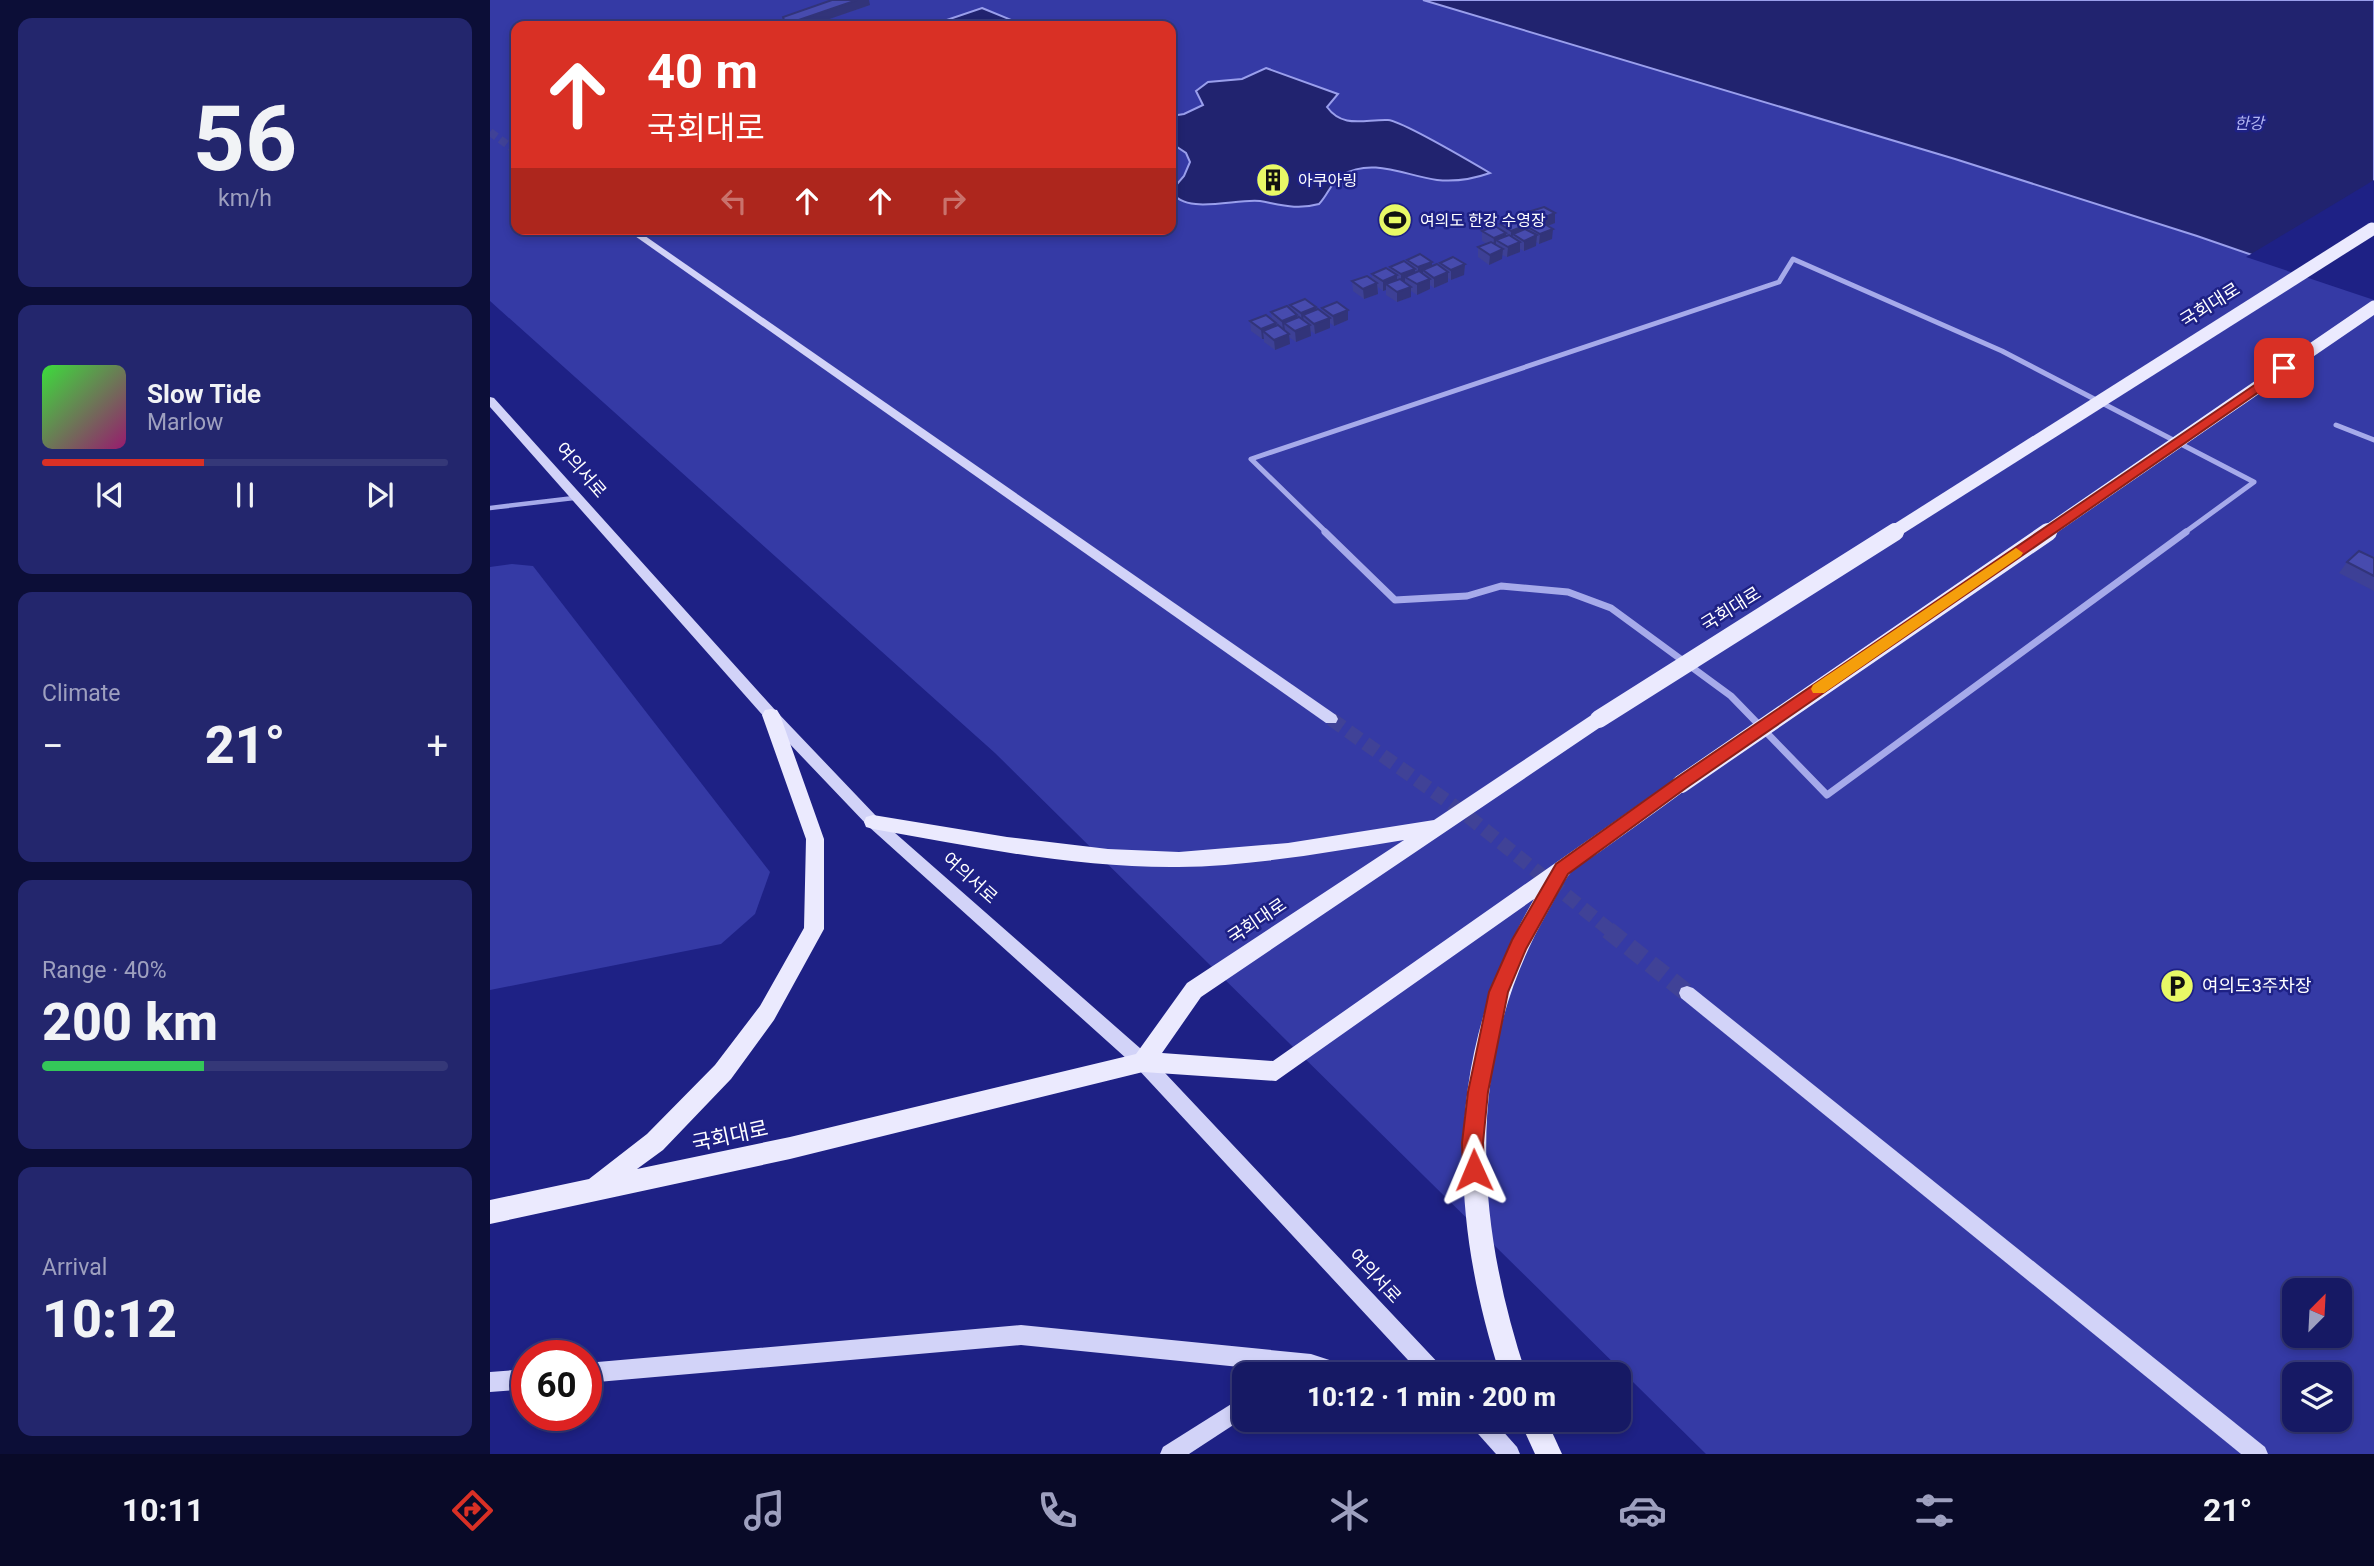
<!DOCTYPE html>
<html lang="en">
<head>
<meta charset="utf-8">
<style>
	:root { --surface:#161964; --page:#23266d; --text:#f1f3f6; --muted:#9ea0bf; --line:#353878; --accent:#d93025 }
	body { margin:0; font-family:Roboto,"Noto Sans KR",sans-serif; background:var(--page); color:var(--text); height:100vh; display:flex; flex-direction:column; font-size:26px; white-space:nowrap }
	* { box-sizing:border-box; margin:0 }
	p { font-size:23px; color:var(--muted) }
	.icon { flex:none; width:38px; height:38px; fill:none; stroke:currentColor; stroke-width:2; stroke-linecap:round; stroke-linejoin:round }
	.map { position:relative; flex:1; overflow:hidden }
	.drawer { display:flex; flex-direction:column; gap:18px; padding:18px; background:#0c0e37; width:490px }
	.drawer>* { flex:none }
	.guide { position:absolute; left:21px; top:21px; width:665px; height:214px; border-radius:14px; box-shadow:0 4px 10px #0003,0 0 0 2px var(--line); background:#d93025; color:#fff; overflow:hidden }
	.needle { width:46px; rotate:24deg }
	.fabs { position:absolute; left:1792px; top:1278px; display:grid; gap:14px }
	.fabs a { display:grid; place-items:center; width:70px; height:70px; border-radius:14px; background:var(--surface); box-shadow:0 4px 10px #0003,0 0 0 2px var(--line); font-size:35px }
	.speed { position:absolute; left:21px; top:1340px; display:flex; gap:14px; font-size:35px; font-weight:700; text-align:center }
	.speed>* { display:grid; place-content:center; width:91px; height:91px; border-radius:50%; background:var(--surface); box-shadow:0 4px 10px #0003,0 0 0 2px var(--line); line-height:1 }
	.speed .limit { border:10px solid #d22; background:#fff; color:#111 }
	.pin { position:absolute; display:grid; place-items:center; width:60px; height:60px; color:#fff; margin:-30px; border-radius:14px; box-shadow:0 4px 10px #0006 }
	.me { position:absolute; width:77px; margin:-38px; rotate:359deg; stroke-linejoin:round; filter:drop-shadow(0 0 5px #0008) }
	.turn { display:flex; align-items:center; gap:24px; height:147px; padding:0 21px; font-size:32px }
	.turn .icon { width:91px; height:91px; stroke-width:2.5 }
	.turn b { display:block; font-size:49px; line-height:60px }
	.lanes { display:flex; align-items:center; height:66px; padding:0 21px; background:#0003; justify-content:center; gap:35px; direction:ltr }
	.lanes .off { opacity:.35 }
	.big { font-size:52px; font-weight:800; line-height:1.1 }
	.drawer .tile { flex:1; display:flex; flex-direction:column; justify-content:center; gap:10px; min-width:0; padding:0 24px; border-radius:14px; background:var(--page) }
	.drawer .dial { align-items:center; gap:0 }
	.dial b { font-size:91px; line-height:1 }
	.song { display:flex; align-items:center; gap:21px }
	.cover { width:84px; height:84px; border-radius:10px; background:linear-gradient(135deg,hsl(120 70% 55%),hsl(320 70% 35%)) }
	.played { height:7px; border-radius:4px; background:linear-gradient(90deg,var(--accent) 40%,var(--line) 40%) }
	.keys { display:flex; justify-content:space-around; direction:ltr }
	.heat { display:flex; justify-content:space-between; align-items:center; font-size:38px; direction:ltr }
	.charge { height:10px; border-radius:5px; background:linear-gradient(90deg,#34c759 40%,var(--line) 0) }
	.trip { position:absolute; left:742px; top:1362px; width:399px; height:70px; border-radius:14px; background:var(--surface); box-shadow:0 4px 10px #0003,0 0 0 2px var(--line); font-weight:800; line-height:70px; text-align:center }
	.menu { display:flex; height:112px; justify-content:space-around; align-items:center; background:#090a28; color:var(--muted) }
	.menu .icon { width:49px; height:49px }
	.menu .active { color:var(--accent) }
	.menu b { font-size:32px; color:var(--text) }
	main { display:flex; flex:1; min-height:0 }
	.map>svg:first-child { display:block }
	.green { fill:#353aa5; fill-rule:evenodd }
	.water { fill:#21236f; stroke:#9a9fec; stroke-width:2 }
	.pier { fill:#1e2185 }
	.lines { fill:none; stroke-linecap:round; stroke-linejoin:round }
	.secondary-tunnel-far2 { stroke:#404297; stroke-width:8; stroke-dasharray:8 4.5; stroke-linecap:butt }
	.secondary-tunnel-far1 { stroke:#404297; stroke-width:14; stroke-dasharray:14 7; stroke-linecap:butt }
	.secondary-tunnel { stroke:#404297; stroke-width:18; stroke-dasharray:18 9; stroke-linecap:butt }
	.lane { stroke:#a6aaea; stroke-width:4.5 }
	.street-far1 { stroke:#a6aaea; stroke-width:5 }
	.street { stroke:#a6aaea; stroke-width:7 }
	.secondary { fill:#d2d3f8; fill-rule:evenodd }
	.primary { fill:#ebeafe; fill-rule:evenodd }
	.primary-bridge-far2 { stroke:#ebeafe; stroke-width:10 }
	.primary-bridge-far1 { stroke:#ebeafe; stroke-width:13 }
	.primary-bridge { stroke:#ebeafe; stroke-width:18 }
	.wall { fill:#3d4096 }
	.shaded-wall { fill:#32347a }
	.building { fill:#474bae; stroke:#32347a; stroke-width:2 }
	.route { fill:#d93025; stroke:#8d1f18; stroke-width:2 }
	.slow { fill:#f59e0b }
	.labels { text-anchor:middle; stroke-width:5; stroke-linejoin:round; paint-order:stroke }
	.far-water-label { font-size:16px; font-style:italic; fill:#b2b5f2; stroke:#1e2185 }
	.far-poi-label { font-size:16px; fill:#fff; stroke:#1e2185; text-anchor:start }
	.street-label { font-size:18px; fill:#fff; stroke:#1e2185 }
	.poi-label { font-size:18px; fill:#fff; stroke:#1e2185; text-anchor:start }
	.near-street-label { font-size:21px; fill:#fff; stroke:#1e2185 }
</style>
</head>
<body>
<main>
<section class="drawer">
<div class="tile dial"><b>56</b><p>km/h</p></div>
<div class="tile">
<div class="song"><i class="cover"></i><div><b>Slow Tide</b><p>Marlow</p></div></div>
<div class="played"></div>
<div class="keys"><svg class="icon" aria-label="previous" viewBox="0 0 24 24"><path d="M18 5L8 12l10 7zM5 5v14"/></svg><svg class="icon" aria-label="pause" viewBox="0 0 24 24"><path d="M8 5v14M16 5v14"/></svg><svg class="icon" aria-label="next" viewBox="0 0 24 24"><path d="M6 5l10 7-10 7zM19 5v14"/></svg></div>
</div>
<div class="tile"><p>Climate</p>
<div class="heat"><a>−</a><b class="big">21°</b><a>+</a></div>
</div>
<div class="tile"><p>Range · 40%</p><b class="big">200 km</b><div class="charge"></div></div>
<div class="tile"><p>Arrival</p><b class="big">10:12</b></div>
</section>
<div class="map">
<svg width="1884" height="1454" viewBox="0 0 1884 1454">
	<rect width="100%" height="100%" fill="#1e2185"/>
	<g class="green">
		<path d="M0,0H933L1465,159L1707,236L1884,297V1454H1216L505,753L0,301ZM26,26H681V229H26ZM1804,1290H1850V1335H1804ZM1804,1374H1850V1419H1804Z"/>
		<path d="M22,564L43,566L280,872L265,914L231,944L0,990V567Z"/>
	</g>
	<g class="water">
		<path d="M933,0H1884V297L1707,236L1465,159Z"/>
		<path d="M492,8L536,26H439Z"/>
		<path d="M776,68L848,94L837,107C853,129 875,119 898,120C911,121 983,163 1000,173C983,179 965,182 947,180C916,176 883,157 852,175C841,182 838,195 829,204C807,210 792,205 770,201C746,198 695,216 681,191L694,176L700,162L696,153L681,143V116L694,114L713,105L706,91L718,82L752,79Z"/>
	</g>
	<path class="pier" d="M1884,180V300L1756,257Z"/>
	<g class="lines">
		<path class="secondary-tunnel-far2" d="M0,132L26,151"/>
		<path class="secondary-tunnel-far1" d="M841,719L974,813L1121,931"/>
		<path class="secondary-tunnel" d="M1118,930L1197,993"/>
		<path class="lane" d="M0,508L84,498"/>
		<g class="street-far1">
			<path d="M1846,425L1884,440"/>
			<path d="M837,533L761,459L1289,282L1303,259L1512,351L1764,482L1694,533"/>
		</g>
		<path class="street" d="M835,532L905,600L977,596L1011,586L1078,592L1121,608L1241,696L1337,795L1696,532"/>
		<g class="secondary">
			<path d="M135,229H145L846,715L848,719L846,723H836Z"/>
			<path d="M0,397L4,398L286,711L388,818L659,1056L952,1367L955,1374H931L647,1068L378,826L276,719L0,407Z"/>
			<path d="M1197,986L1203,988L1775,1447L1778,1454H1751L1191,998L1189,993L1191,988Z"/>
			<path d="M531,1325L821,1354L861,1367L864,1374H818L531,1345L96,1383V1363Z"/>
			<path d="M37,1369V1389L0,1392V1372Z"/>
			<path d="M754,1396V1418L699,1454H670L673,1447Z"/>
			<path d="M978,1419H1002L1027,1447L1030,1454H1006L981,1426Z"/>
		</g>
		<g class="primary">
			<path d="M281,709L287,710L290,715L334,839V929L284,1020L241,1079L173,1150L147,1169L300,1137L646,1054L697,983L914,840C839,852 764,866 688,867C585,868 484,847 383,829L376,827L374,822L376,817L383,815L517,837L618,849L689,852L798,843L944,820L1103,714H1115L1118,719L1115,724L711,997L672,1053L783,1061L1185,779H1197L1200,784L1197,789C1169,810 1140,830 1111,851C1101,858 1085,866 1078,876C1070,887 1064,901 1057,913C974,1058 985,1220 1036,1374H1010C957,1209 955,1052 1044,899L786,1081L653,1072L300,1159L0,1224V1200L99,1179L157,1134L225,1065L270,1006L314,928L316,839L272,715L275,710Z"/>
			<path d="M1029,1419H1056L1072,1454H1045Z"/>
		</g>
		<path class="primary-bridge-far2" d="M1880,231L1884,228"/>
		<g class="primary-bridge-far1">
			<path d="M1402,533L1882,229"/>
			<path d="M1555,533L1884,307"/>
		</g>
		<g class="primary-bridge">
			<path d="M1109,719L1405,532"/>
			<path d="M1191,784L1558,532"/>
		</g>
	</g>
	<g class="wall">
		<path d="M380,5L319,26H296L293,17Z"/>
		<path d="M1041,211L1065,223L1058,226L1062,239L1049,244L1046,242V246L1034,251L1030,249V252L1017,257L1012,255V259L999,265L988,257V247L997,244L992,241V231L1010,228V224L1038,230V227L1046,224L1041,221Z"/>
		<path d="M917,260L942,266L950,267V263L975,264L974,275L961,280L958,278V282L944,288L940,285V289L927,295L921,291V297L907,302L896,295V290L893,291L888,287V294L874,299L863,291L862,281L882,280V274L900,271V267L917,263Z"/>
		<path d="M800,305L832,312V308L858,310V320L844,326L840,323V328L825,334L821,331V336L806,342L799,337L800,344L785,350L774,342V339H772L761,331L760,321L782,320L781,312L801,310Z"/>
		<path d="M1884,558V591L1849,573L1857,562Z"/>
	</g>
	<g class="shaded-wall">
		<path d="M367,0H379L380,5L319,26H305L303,22Z"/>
		<path d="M1065,213V223L1052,228L1053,218Z"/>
		<path d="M1034,226V236L1023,234L1022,240L1021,241V231Z"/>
		<path d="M1063,229L1062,239L1049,244L1050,234Z"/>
		<path d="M1016,233V243L1006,240V247L1003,248L1004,238Z"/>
		<path d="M1047,235L1046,246L1034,251V241Z"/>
		<path d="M1030,242V252L1017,257L1018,247Z"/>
		<path d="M1013,249L1012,259L999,265L1000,255Z"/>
		<path d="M942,262V272L933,270V275L928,277V267Z"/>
		<path d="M975,264L974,275L961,280V270Z"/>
		<path d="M925,269V279L915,277V283L911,284V274Z"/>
		<path d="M958,272V282L944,288V278Z"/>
		<path d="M907,275V286L896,284V290L893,291V281Z"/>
		<path d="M940,279V289L927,295V284Z"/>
		<path d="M887,283L888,294L874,299L873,289Z"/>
		<path d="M921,287V297L907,302V292Z"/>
		<path d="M826,307L827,318L813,315L814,323L812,324L811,313Z"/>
		<path d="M858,310V320L844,326L843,316Z"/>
		<path d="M807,315L808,325L794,323L795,330L793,331L792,321Z"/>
		<path d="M840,318V328L825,334L824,324Z"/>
		<path d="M786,323L787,333L773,331L774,339H772L771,329Z"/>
		<path d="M820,325L821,336L806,342L805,331Z"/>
		<path d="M799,334L800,344L785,350L784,340Z"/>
	</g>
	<g class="building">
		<path d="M342,0H367L303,22L294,20L293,17Z"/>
		<path d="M1054,207L1065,213L1053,218L1041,211Z"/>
		<path d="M1022,219L1034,226L1021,231L1010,224Z"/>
		<path d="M1051,222L1063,229L1050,234L1038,227Z"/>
		<path d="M1005,226L1016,233L1004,238L992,231Z"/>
		<path d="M1035,229L1047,235L1034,241L1023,234Z"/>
		<path d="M1019,235L1030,242L1018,247L1006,240Z"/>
		<path d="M1001,242L1013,249L1000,255L988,247Z"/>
		<path d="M930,254L942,262L928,267L917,260Z"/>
		<path d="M963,257L975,264L961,270L950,263Z"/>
		<path d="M914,261L925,269L911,274L900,267Z"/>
		<path d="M947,264L958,272L944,278L933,270Z"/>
		<path d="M896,268L907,275L893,281L882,274Z"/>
		<path d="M929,271L940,279L927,284L915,277Z"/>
		<path d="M877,276L887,283L873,289L862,281Z"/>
		<path d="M910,279L921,287L907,292L896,284Z"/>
		<path d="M815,299L826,307L811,313L800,305Z"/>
		<path d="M847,302L858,310L843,316L832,308Z"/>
		<path d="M797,306L807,315L792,321L781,312Z"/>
		<path d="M828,309L840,318L824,324L813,315Z"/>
		<path d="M776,315L786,323L771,329L760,321Z"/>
		<path d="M809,317L820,325L805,331L794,323Z"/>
		<path d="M788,325L799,334L784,340L773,331Z"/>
		<path d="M1869,551L1884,558V576L1857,562Z"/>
	</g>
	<path class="route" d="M1794,365L1799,366V371L1196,788L1078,874L1036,949L1018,992L998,1092L993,1143L994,1170L991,1178L984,1181L976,1178L973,1170L972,1143L978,1092L999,992L1022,940L1066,864L1185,779Z"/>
	<path class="slow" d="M1526,548L1533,553L1531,556L1334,693H1323L1321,689L1323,685Z"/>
	<defs>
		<g id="building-disc" transform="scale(1.75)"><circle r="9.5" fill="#e8f966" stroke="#1e2185"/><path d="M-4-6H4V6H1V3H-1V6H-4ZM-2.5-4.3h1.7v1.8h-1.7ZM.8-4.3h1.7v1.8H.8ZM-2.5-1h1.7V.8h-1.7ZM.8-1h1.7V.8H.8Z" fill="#111"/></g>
		<g id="stadium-disc" transform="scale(1.75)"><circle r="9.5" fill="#e8f966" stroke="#1e2185"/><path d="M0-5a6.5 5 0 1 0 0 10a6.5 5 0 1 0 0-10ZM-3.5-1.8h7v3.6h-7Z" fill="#111"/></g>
		<g id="parking-disc" transform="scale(1.75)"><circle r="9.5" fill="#e8f966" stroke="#1e2185"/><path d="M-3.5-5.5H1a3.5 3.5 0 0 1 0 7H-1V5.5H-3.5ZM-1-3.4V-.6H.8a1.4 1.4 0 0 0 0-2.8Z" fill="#111"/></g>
	</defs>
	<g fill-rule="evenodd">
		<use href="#building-disc" x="783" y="180"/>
		<use href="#stadium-disc" x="905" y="220"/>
		<use href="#parking-disc" x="1687" y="986"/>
	</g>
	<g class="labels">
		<g class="far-water-label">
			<text x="1759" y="129">한강</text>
		</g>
		<g class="far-poi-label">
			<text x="808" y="186">아쿠아링</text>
			<text x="930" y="226">여의도 한강 수영장</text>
		</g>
		<g class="street-label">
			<text transform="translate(1720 305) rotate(-32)" y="6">국회대로</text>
			<text transform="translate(91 470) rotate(49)" y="6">여의서로</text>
			<text transform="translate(1241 609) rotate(-32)" y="6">국회대로</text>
			<text transform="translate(480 878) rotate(42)" y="6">여의서로</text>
			<text transform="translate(767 921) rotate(-34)" y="6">국회대로</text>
			<text transform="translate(885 1276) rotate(47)" y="6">여의서로</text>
		</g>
		<g class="poi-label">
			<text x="1712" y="992">여의도3주차장</text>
		</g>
		<g class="near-street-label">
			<text transform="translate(240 1136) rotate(-12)" y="7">국회대로</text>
		</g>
	</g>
</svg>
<div class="fabs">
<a><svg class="needle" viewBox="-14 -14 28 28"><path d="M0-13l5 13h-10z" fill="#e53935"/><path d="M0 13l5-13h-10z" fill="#9ea0bf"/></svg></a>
<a><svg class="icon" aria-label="layers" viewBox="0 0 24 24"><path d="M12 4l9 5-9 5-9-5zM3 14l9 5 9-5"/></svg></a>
</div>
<div class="speed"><div class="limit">60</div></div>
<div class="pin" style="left:1794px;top:368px;background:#d93025"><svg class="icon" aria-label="arrive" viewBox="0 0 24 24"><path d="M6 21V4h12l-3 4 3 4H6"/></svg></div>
<svg class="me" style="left:984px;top:1170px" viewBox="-20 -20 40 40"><path d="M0-17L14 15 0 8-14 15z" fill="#d93025" stroke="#fff" stroke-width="4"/></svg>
<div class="trip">10:12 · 1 min · 200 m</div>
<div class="guide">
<div class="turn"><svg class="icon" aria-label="ahead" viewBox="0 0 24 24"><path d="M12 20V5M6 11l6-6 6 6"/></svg><div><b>40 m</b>국회대로</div></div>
<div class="lanes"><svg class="icon off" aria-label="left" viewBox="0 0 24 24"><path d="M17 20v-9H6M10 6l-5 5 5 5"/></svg><svg class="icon" aria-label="ahead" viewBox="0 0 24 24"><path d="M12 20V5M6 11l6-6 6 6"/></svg><svg class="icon" aria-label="ahead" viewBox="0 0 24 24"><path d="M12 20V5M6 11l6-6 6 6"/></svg><svg class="icon off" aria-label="right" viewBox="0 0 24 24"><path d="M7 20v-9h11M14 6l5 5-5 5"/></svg></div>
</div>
</div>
</main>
<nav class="menu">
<b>10:11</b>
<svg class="icon active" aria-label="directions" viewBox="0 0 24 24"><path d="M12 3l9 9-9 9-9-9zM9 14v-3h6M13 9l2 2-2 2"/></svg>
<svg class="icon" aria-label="music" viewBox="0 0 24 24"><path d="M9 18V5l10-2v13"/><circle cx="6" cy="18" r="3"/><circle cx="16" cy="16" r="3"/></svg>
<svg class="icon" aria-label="phone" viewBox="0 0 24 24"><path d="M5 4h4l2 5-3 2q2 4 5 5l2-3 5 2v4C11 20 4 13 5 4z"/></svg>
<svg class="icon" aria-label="climate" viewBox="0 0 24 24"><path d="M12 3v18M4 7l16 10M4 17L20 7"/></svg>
<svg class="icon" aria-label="car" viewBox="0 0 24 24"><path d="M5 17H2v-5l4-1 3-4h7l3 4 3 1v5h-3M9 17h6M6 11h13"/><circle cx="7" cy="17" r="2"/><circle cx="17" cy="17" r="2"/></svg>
<svg class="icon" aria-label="filters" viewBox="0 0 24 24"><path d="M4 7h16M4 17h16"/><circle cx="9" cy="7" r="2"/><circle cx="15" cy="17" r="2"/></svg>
<b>21°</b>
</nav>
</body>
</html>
